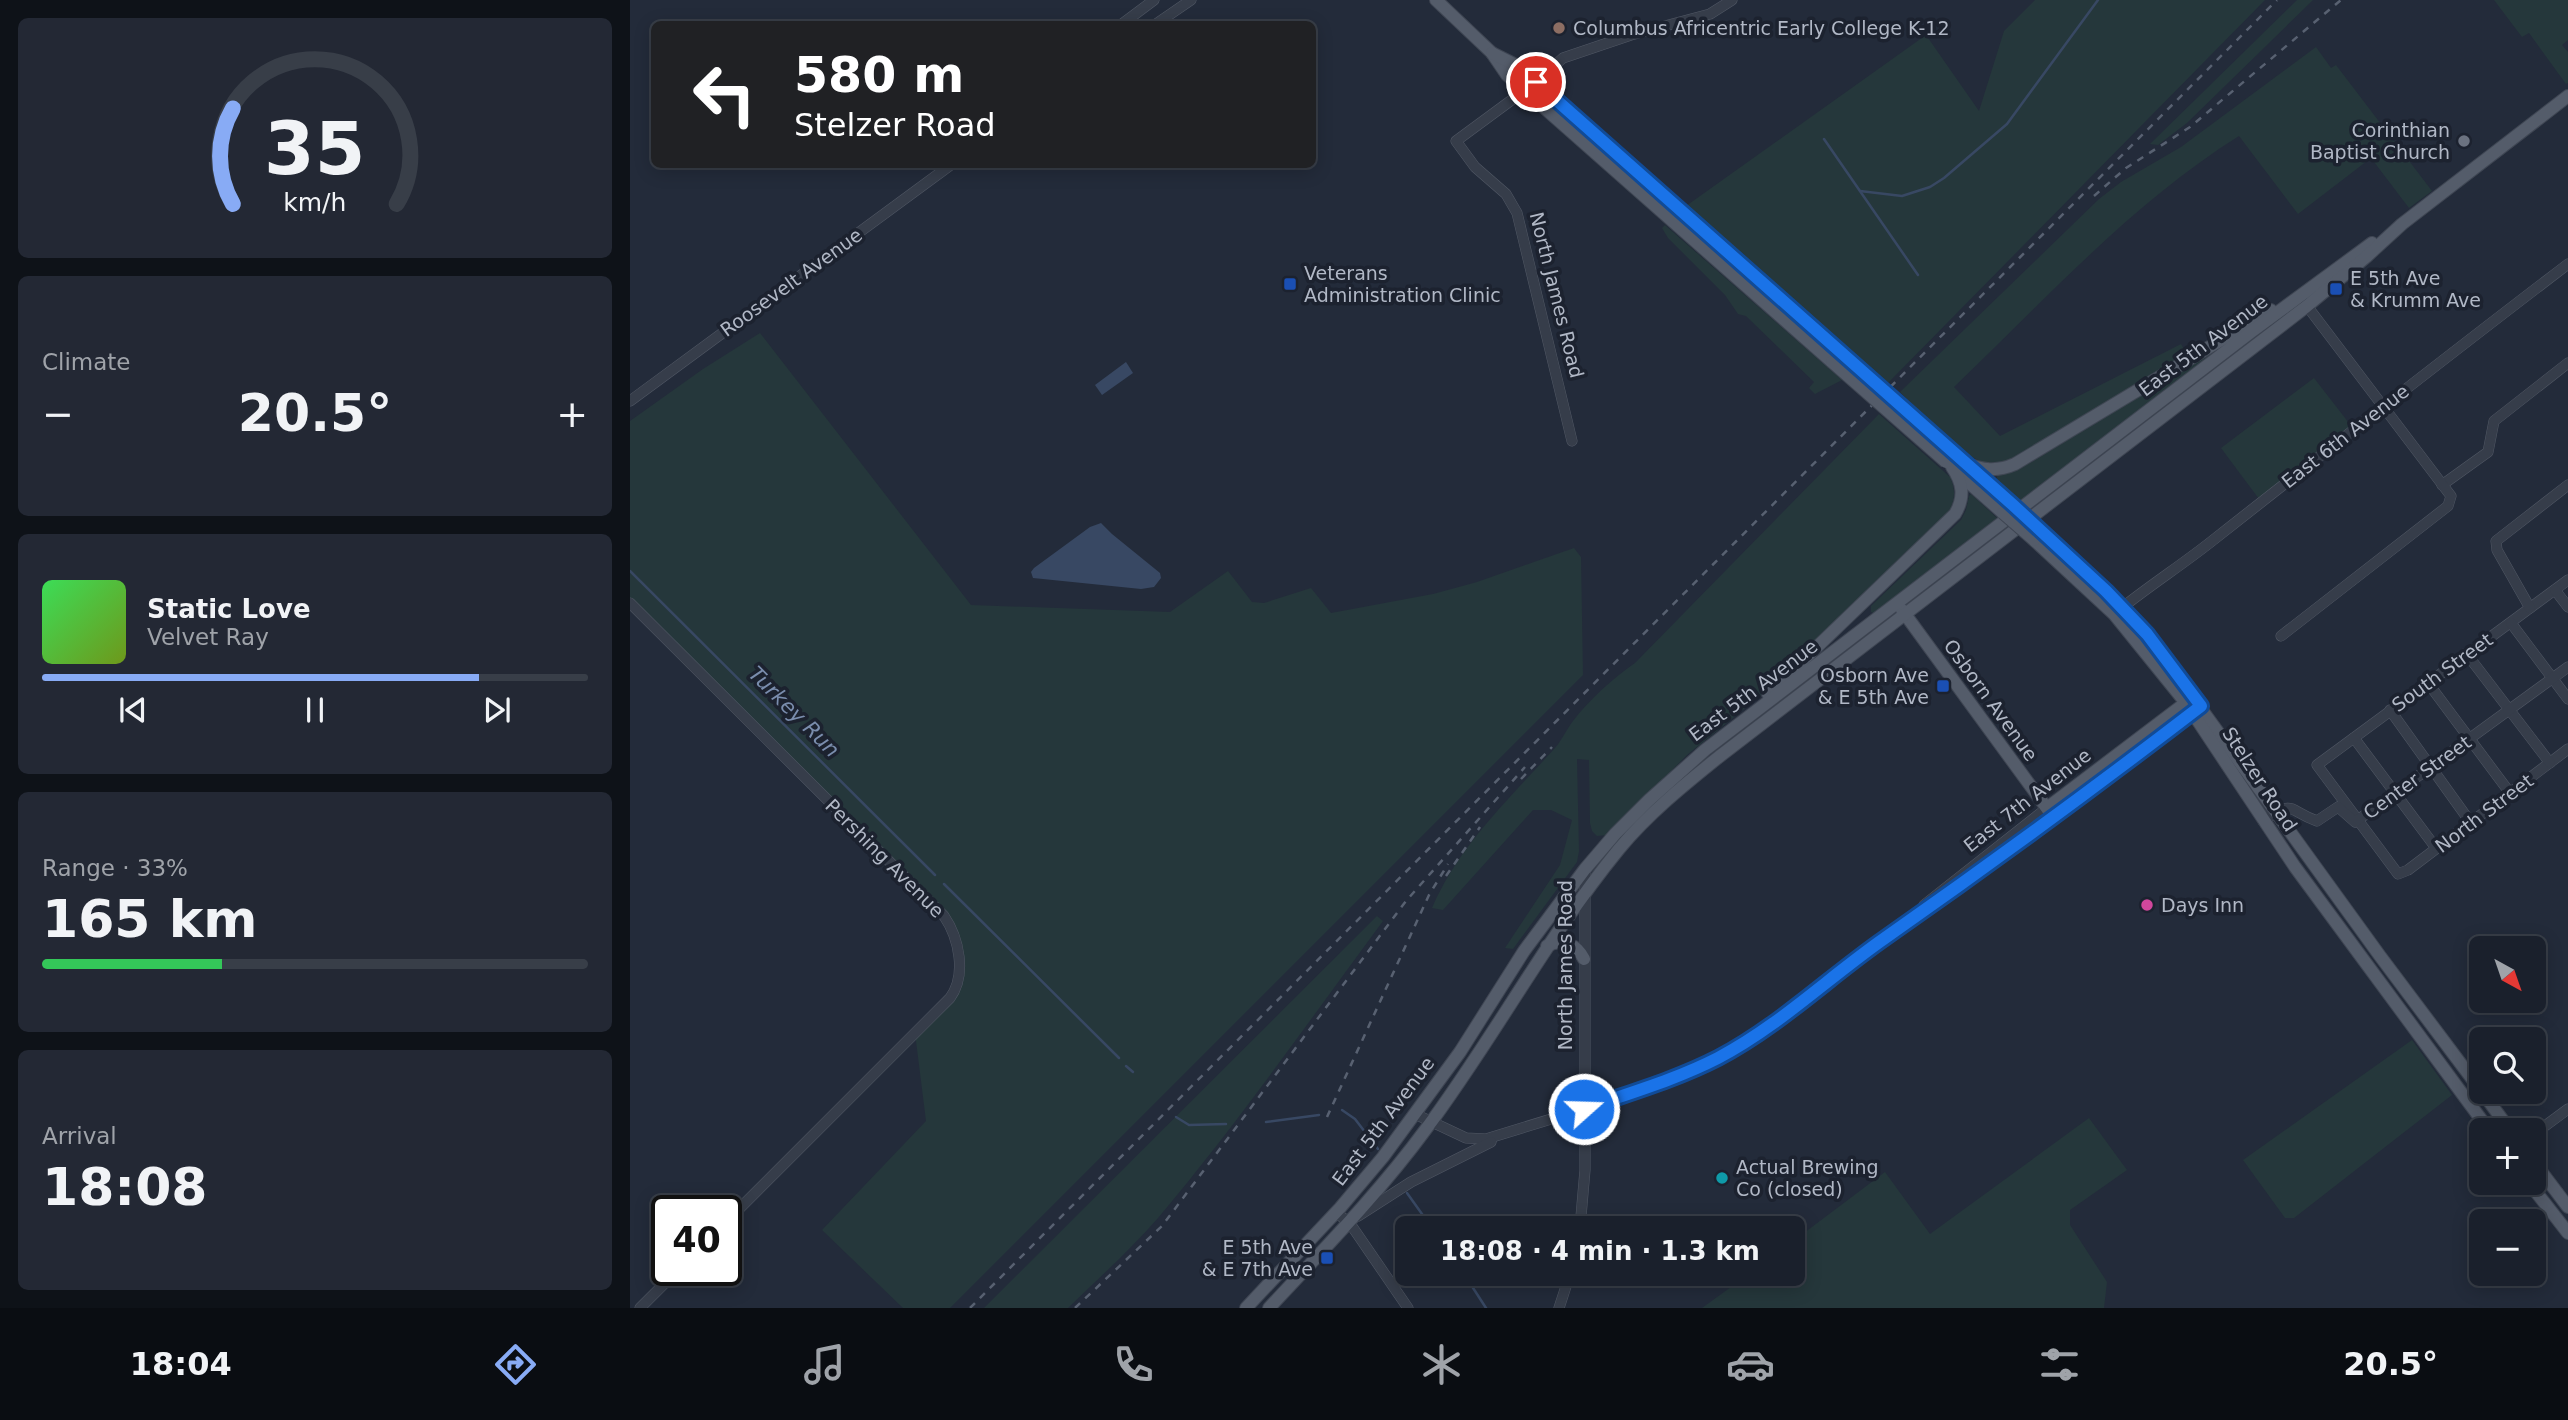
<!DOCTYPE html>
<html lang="en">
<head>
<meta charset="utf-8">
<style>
	:root { --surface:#1a202c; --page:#232834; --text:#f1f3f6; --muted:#9fa3a9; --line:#383e48; --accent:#88abf5 }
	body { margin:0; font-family:"DejaVu Sans",sans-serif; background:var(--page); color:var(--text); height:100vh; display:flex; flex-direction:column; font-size:26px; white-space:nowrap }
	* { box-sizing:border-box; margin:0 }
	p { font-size:23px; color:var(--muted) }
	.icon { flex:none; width:38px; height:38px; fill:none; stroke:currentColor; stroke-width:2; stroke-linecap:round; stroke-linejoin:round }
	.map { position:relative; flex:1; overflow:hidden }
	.sheet { display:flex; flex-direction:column; gap:18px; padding:18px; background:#0e1218; width:630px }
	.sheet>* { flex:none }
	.top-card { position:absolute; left:21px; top:21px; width:665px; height:147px; border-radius:10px; box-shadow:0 4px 18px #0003,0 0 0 2px var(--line); background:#202124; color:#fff; overflow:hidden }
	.needle { width:46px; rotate:140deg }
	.tools { position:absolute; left:1839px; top:936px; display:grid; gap:14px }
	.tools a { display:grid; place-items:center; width:77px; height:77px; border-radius:10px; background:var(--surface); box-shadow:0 4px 18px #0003,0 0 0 2px var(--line); font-size:35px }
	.speed { position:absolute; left:21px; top:1195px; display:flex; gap:14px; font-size:35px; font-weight:700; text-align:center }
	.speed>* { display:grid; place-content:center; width:91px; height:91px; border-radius:50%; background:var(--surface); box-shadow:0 4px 18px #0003,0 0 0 2px var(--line); line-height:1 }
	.speed .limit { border:4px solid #111; border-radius:10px; background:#fff; color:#111 }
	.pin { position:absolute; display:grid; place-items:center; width:60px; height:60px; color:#fff; margin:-30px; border:4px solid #fff; border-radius:50%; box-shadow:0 2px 7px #0007 }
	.me { position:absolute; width:77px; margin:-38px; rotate:70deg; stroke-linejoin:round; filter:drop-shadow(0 0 5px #0008) }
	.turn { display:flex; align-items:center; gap:24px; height:147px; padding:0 28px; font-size:32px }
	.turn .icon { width:91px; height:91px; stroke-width:2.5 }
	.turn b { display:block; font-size:49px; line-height:60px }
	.big { font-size:52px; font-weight:700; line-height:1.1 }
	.sheet .tile { flex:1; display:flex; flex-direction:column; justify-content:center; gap:10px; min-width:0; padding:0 24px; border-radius:10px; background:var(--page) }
	.sheet .dial { align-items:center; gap:0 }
	.dial svg { height:182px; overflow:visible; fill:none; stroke:var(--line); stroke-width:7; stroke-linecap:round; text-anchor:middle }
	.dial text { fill:var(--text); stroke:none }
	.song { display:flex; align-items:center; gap:21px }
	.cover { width:84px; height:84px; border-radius:10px; background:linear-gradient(135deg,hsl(130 70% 55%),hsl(80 70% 35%)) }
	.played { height:7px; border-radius:4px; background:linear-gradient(90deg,var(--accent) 80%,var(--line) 80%) }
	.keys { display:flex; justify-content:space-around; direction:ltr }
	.heat { display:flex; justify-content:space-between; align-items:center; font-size:38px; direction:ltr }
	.charge { height:10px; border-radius:5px; background:linear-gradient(90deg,#34c759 33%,var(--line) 0) }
	.trip { position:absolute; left:765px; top:1216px; width:410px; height:70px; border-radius:10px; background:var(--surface); box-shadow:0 4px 18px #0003,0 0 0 2px var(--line); font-weight:700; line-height:70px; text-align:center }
	.tab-bar { display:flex; height:112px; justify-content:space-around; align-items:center; background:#0a0d12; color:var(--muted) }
	.tab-bar .icon { width:49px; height:49px }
	.tab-bar .on { color:var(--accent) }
	.tab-bar b { font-size:32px; color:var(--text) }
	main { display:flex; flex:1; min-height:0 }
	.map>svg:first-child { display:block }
	.green { fill:#25373b }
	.water { fill:#384863 }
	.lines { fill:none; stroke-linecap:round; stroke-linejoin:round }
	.stream { stroke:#384863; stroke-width:2.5 }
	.minor-casing { stroke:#515865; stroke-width:11 }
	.major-casing { stroke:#3f4653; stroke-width:14 }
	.minor { stroke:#363d4a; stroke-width:10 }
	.major { stroke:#545c6a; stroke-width:12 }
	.rail { stroke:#586171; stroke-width:2.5; stroke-dasharray:7 7; stroke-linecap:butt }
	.major-bridge-casing { stroke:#3f4653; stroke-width:14; stroke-linecap:butt }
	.major-bridge { stroke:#545c6a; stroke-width:12 }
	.route-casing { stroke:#114b97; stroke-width:18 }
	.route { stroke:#1a73e8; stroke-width:12 }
	.education-dot { fill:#8d6e63; stroke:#1c222f; stroke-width:2.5 }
	.worship-dot { fill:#6b7280; stroke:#1c222f; stroke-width:2.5 }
	.transit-dot { fill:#1a4fb4; stroke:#1c222f; stroke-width:2.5 }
	.hotel-dot { fill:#d1479c; stroke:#1c222f; stroke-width:2.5 }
	.culture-dot { fill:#0f9aa8; stroke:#1c222f; stroke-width:2.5 }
	.labels { text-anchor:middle; stroke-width:7; stroke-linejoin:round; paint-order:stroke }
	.poi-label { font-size:19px; fill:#b1b8c6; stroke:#1c222f; text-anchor:start }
	.street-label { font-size:19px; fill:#b1b8c6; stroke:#1c222f }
	.water-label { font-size:21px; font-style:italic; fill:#7a8dad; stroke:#1c222f }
</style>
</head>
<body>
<main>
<section class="sheet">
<div class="tile dial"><svg viewBox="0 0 100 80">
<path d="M14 69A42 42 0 1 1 86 69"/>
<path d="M14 69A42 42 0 0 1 14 27" stroke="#88abf5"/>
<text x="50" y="56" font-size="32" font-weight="700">35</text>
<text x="50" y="72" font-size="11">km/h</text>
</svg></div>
<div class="tile"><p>Climate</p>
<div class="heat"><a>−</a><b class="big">20.5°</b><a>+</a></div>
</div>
<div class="tile">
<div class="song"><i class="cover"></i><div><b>Static Love</b><p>Velvet Ray</p></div></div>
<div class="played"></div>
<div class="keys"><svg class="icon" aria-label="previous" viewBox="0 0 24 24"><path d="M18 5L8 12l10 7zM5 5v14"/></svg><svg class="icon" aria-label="pause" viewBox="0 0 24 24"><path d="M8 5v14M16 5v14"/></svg><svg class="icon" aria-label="next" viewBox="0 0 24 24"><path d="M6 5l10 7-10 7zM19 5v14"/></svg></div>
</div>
<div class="tile"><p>Range · 33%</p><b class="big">165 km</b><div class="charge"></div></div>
<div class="tile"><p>Arrival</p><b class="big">18:08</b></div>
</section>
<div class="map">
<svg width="1938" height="1308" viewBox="0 0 1938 1308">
	<rect width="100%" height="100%" fill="#232b3a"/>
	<g class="green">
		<path d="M1405,0H1635L1258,383L1056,206L1296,35L1349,111L1374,31Z"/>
		<path d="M1667,0H1683L1557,123L1528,145L1520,144Z"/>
		<path d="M1864,0H1938V40L1932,45L1938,52V83L1936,84L1899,33L1892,37Z"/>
		<path d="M1686,47L1701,68L1706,65L1802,191L1779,208L1741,158L1668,214L1609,136C1502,203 1415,300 1324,387L1370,436L1551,344L1557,355L1385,458C1375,462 1363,465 1353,462C1330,455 1289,410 1270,392L1469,199L1491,182L1551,147Z"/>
		<path d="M1035,225L1212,380L1185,394L1179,388L1184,382L1116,316L1108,314L1095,295L1038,238L1032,228Z"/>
		<path d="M130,333L341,605L540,612L598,571L622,602L634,603L681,588L701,613L803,594L847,582L944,548L951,557L953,675L320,1308H273L192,1230L296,1121L285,1033L320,998L328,976L319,924L0,603V421L73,369Z"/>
		<path d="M1589,348L1391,502L1367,479V476L1400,463Z"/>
		<path d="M1684,378L1722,427L1629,499L1591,448Z"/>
		<path d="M1249,414L1320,477C1326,490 1325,499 1319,512L1150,680L1057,755L978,835L967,836L962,831L960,823L959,760L947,759L949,851L947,862L883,949L875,948L930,865L942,820L921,810H903L813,910L802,908C829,845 880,798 925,748C932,740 936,730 943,721C959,700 983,678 1005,663Z"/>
		<path d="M1341,494L1367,518L1246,614L1241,612V606L1331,520L1336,510L1339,496Z"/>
		<path d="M747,916L753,921C679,1021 608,1123 528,1218C500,1250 468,1279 438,1308H354Z"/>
		<path d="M1782,1040L1822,1095L1664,1218H1655L1613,1160Z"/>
		<path d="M1459,1118L1497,1170L1440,1210V1225L1477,1282L1474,1308H1072L1119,1274H1162V1242L1255,1172L1300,1234Z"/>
	</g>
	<g class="water">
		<path d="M496,362L503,373L472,395L465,385Z"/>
		<path d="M471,523L482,534L530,573L531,578L524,587L511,589L403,578L401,572L404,568L460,527Z"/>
	</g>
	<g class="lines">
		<g class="stream">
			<path d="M1194,139L1288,275"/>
			<path d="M1230,191L1272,196L1300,187L1314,178L1377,124L1468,0"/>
			<path d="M0,571L305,875"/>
			<path d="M314,884L489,1058"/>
			<path d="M496,1066L503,1072"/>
			<path d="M712,1110L725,1119L748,1149"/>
			<path d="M546,1117L559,1125L596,1124"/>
			<path d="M636,1122L689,1115"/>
			<path d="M777,1193L802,1228"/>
			<path d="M834,1274L856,1308"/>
		</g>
		<g class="minor-casing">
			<g id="minor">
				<path d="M492,24L524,0"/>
				<path d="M526,24L561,0"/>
				<path d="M0,401L322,164"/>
				<path d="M942,441L887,213L876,194L845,167L826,141L906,82L933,58L1001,35L1080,14L1102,0"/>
				<path d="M1812,485L1858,452L1864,421L1938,363"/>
				<path d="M1938,580L1687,765L1768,874L1778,870L1938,749"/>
				<path d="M1925,590L1938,607"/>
				<path d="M0,603L314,916C329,938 337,975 320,998L96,1222"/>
				<path d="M1493,607C1522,584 1553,564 1582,541C1700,448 1819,355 1938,264"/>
				<path d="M1900,608L1867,550L1866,541L1938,485"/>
				<path d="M1881,623L1938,699"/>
				<path d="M1651,636L1818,506L1821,496L1674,302"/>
				<path d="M1836,653L1920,763"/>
				<path d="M1798,683L1880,793"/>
				<path d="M1760,710L1841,823"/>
				<path d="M1724,738L1806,848"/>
				<path d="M1633,821C1665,798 1658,811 1687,821L1708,807L1725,822L1938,667"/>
				<path d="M1294,905L1417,808"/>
				<path d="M785,1114L836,1138L856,1139L954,1109L1068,1067L1105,1048L1135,1029L1256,937L1424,818"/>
				<path d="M1904,1134L1938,1109"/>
				<path d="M706,1213L719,1222L778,1308"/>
				<path d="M728,1216L781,1182L861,1142"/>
				<path d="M950,1228L955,1170V869"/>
				<path d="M10,1308L48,1270"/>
				<path d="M929,1308L940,1274"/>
			</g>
		</g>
		<g class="major-casing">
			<g id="major">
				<path d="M806,0L862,53L877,75L1202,362"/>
				<path d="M862,53L888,66L1211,353"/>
				<path d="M1323,453L1383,505"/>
				<path d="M1335,463C1352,470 1367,472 1385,464L1641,310"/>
				<path d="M1329,474L1373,513"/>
				<path d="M1414,534L1517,634L1750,956L1852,1092"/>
				<path d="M1404,540L1484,614L1556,703L1665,867L1859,1130"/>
				<path d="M1272,610L1424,818L1569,708"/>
				<path d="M1138,694L1325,514C1335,497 1333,483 1322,467"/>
				<path d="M1417,808L1562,698"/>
				<path d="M917,946C932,937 947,945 954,959"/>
				<path d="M1852,1092L1880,1130"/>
				<path d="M1904,1162L1938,1207"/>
				<path d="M1899,1183L1938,1233"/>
				<path d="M616,1308L710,1208L753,1157L830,1052L894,951L955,869L985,834L1019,800L1075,750L1621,332L1742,243"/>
				<path d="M639,1308C693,1250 749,1193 796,1129C864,1038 917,937 989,849C1018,814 1055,784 1090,756L1677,306L1736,257L1772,224L1938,96"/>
			</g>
		</g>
		<use href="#minor" class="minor"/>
		<use href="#major" class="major"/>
		<g class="rail">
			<path d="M1464,196L1496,168L1560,127L1711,0"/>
			<path d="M891,779L922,747"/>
			<path d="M816,876L850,827"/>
			<path d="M697,1117L799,895L818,864"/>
			<path d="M340,1308L1647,0"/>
			<path d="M445,1308L532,1226L776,901L895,767"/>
		</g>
		<g class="major-bridge-casing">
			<g id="major-bridge">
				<path d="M1211,353L1323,453"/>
				<path d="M1202,362L1316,462"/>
				<path d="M1383,505L1414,534"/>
				<path d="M1373,513L1404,540"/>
			</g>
		</g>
		<use href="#major-bridge" class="major-bridge"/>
	</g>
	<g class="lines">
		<g class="route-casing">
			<path id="route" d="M906,82L1383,505L1476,591L1517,634L1571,706C1467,786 1362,863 1255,938C1199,977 1149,1026 1088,1058C1045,1080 999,1093 954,1109"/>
		</g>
		<use href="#route" class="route"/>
	</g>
	<circle class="education-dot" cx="929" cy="28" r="7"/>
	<circle class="worship-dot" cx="1834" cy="141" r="7"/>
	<g class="transit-dot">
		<rect x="653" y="277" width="14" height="14" rx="3.5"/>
		<rect x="1699" y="282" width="14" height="14" rx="3.5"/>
		<rect x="1306" y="679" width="14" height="14" rx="3.5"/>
		<rect x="690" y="1251" width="14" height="14" rx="3.5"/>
	</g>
	<circle class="hotel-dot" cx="1517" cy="905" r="7"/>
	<circle class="culture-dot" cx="1092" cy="1178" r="7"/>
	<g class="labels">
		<g class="poi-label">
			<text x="943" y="35">Columbus Africentric Early College K-12</text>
			<text x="1820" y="137" text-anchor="end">Corinthian<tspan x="1820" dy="22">Baptist Church</tspan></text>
			<text x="674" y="280">Veterans<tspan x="674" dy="22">Administration Clinic</tspan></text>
			<text x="1720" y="285">E 5th Ave<tspan x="1720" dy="22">&amp; Krumm Ave</tspan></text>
			<text x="1299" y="682" text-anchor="end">Osborn Ave<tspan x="1299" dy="22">&amp; E 5th Ave</tspan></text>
			<text x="1531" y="912">Days Inn</text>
			<text x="1106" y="1174">Actual Brewing<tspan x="1106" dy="22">Co (closed)</tspan></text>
			<text x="683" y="1254" text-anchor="end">E 5th Ave<tspan x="683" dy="22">&amp; E 7th Ave</tspan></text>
		</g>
		<g class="street-label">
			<text transform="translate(161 282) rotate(-36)" y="7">Roosevelt Avenue</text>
			<text transform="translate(927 295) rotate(76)" y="7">North James Road</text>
			<text transform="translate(1573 345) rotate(-37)" y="7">East 5th Avenue</text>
			<text transform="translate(1715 436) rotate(-38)" y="7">East 6th Avenue</text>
			<text transform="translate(1812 672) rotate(-36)" y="7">South Street</text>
			<text transform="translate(1123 690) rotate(-37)" y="7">East 5th Avenue</text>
			<text transform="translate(1361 700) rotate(54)" y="7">Osborn Avenue</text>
			<text transform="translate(1787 777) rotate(-36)" y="7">Center Street</text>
			<text transform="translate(1630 779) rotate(57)" y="7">Stelzer Road</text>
			<text transform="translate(1397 800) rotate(-38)" y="7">East 7th Avenue</text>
			<text transform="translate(1854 813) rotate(-37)" y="7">North Street</text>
			<text transform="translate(255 858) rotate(45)" y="7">Pershing Avenue</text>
			<text transform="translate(935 965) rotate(-90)" y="7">North James Road</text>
			<text transform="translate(753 1121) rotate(-53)" y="7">East 5th Avenue</text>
		</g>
		<g class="water-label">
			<text transform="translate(164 712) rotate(45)" y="7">Turkey Run</text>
		</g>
	</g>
</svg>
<div class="tools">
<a><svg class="needle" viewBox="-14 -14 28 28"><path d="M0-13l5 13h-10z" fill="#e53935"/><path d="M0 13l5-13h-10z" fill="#9fa3a9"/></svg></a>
<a><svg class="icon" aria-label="search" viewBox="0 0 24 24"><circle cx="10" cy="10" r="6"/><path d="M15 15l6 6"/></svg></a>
<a>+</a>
<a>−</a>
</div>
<div class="speed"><div class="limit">40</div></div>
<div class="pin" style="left:906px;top:82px;background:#d93025"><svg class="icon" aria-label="arrive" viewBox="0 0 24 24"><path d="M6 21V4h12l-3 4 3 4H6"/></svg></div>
<svg class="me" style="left:954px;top:1109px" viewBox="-20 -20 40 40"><circle r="17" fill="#1a73e8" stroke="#fff" stroke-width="3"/><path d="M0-11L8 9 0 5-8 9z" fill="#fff"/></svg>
<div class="trip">18:08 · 4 min · 1.3 km</div>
<div class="top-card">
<div class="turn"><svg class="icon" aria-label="left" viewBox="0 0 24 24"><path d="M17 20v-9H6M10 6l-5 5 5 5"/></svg><div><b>580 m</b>Stelzer Road</div></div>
</div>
</div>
</main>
<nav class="tab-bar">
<b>18:04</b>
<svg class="icon on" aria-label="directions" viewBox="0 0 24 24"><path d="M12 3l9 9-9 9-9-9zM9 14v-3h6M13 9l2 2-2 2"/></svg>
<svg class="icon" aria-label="music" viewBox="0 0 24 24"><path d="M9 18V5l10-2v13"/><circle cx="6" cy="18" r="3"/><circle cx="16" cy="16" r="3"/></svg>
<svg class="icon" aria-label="phone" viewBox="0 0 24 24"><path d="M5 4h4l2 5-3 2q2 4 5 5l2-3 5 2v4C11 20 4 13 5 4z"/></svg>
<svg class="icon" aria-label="climate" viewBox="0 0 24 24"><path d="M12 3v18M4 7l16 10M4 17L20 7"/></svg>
<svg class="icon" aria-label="car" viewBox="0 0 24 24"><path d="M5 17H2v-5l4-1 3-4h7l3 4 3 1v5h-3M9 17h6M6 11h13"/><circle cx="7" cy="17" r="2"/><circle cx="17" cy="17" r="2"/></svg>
<svg class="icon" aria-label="filters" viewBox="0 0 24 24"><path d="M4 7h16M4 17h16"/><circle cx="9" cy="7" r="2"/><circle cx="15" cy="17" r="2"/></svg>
<b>20.5°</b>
</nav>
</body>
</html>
